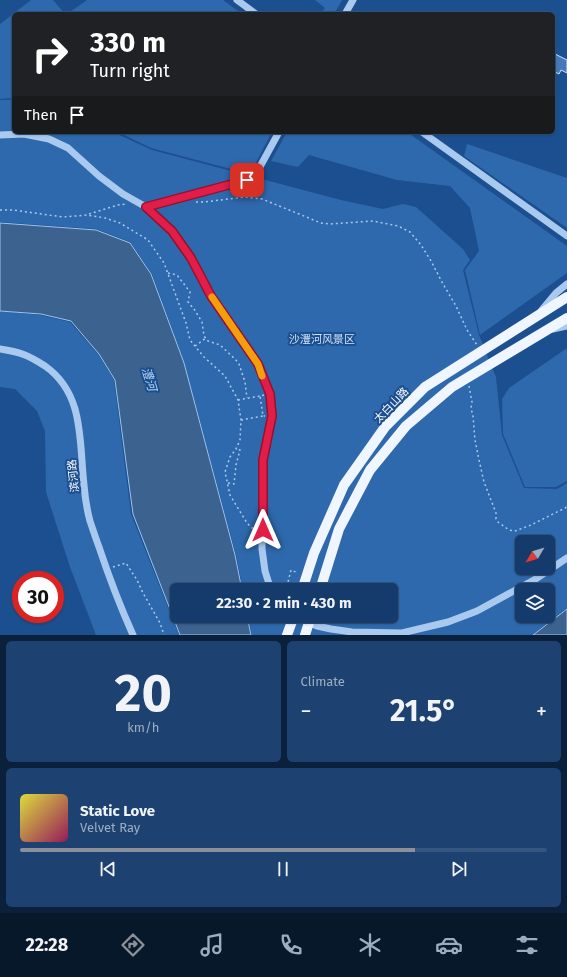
<!DOCTYPE html>
<html lang="en">
<head>
<meta charset="utf-8">
<style>
	:root { --surface:#143b6b; --page:#1d4271; --text:#f1f3f6; --muted:#9dadc1; --line:#33557e; --accent:#8c9099 }
	body { margin:0; font-family:"Fira Sans","Noto Sans SC",sans-serif; background:var(--page); color:var(--text); height:100vh; display:flex; flex-direction:column; font-size:15px; white-space:nowrap }
	* { box-sizing:border-box; margin:0 }
	p { font-size:13px; color:var(--muted) }
	.icon { flex:none; width:22px; height:22px; fill:none; stroke:currentColor; stroke-width:2; stroke-linecap:round; stroke-linejoin:round }
	.map { position:relative; height:635px; overflow:hidden }
	.drawer { display:flex; flex-direction:column; gap:6px; padding:6px; background:#0b203b; flex:1 }
	.drawer>* { flex:none }
	.banner { position:absolute; left:12px; top:12px; width:543px; height:122px; border-radius:6px; box-shadow:0 1px 3px #0004,0 0 0 1px var(--line); background:#202124; color:#fff; overflow:hidden }
	.needle { width:26px; rotate:232deg }
	.buttons { position:absolute; left:515px; top:535px; display:grid; gap:8px }
	.buttons a { display:grid; place-items:center; width:40px; height:40px; border-radius:6px; background:var(--surface); box-shadow:0 1px 3px #0004,0 0 0 1px var(--line); font-size:20px }
	.speed { position:absolute; left:12px; top:571px; display:flex; gap:8px; font-size:20px; font-weight:700; text-align:center }
	.speed>* { display:grid; place-content:center; width:52px; height:52px; border-radius:50%; background:var(--surface); box-shadow:0 1px 3px #0004,0 0 0 1px var(--line); line-height:1 }
	.speed .limit { border:6px solid #d22; background:#fff; color:#111 }
	.pin { position:absolute; display:grid; place-items:center; width:34px; height:34px; color:#fff; margin:-17px; border-radius:8px; box-shadow:0 2px 6px #0006 }
	.me { position:absolute; width:44px; margin:-22px; rotate:0deg; stroke-linejoin:round; filter:drop-shadow(0 0 3px #0008) }
	.turn { display:flex; align-items:center; gap:14px; height:84px; padding:0 12px; font-size:18px }
	.turn .icon { width:52px; height:52px; stroke-width:2.5 }
	.turn b { display:block; font-size:28px; line-height:34px }
	.then { display:flex; align-items:center; height:38px; padding:0 12px; background:#0003; gap:8px; font-size:15px }
	.big { font-size:30px; font-weight:700; line-height:1.1 }
	.drawer .tile { flex:1; display:flex; flex-direction:column; justify-content:center; gap:6px; min-width:0; padding:0 14px; border-radius:6px; background:var(--page) }
	.drawer .dial { align-items:center; gap:0 }
	.dial b { font-size:52px; line-height:1 }
	.song { display:flex; align-items:center; gap:12px }
	.cover { width:48px; height:48px; border-radius:6px; background:linear-gradient(135deg,hsl(60 70% 55%),hsl(330 70% 35%)) }
	.played { height:4px; border-radius:2px; background:linear-gradient(90deg,var(--accent) 75%,var(--line) 75%) }
	.keys { display:flex; justify-content:space-around; direction:ltr }
	.heat { display:flex; justify-content:space-between; align-items:center; font-size:22px; direction:ltr }
	.drawer .tiles { flex:1; display:grid; gap:6px; grid-template-columns:1fr 1fr }
	.tile:last-child { grid-column:span 2 }
	.trip { position:absolute; left:170px; top:583px; width:228px; height:40px; border-radius:6px; background:var(--surface); box-shadow:0 1px 3px #0004,0 0 0 1px var(--line); font-weight:700; line-height:40px; text-align:center }
	.menu { display:flex; height:64px; justify-content:space-around; align-items:center; background:#08182b; color:var(--muted) }
	.menu .icon { width:28px; height:28px }
	.menu .selected { color:var(--accent) }
	.menu b { font-size:18px; color:var(--text) }
	.map>svg:first-child { display:block }
	.green { fill:#2e69ad; fill-rule:evenodd }
	.water { fill:#3c6290; stroke:#9cc4f0 }
	.building { fill:#4478b7; stroke:#cfe3fa }
	.lines { fill:none; stroke-linecap:round; stroke-linejoin:round }
	.path { stroke:#a9c9ee; stroke-width:1.5; stroke-dasharray:2 3; stroke-linecap:butt }
	.minor { stroke:#a9c9ee; stroke-width:7 }
	.major { stroke:#f0f6ff; stroke-width:10 }
	.major-bridge { stroke:#f0f6ff; stroke-width:10 }
	.route-casing { stroke:#92132f; stroke-width:10 }
	.route { stroke:#e11d48; stroke-width:7 }
	.slow { stroke:#f59e0b; stroke-width:7 }
	.labels { text-anchor:middle; stroke-width:4; stroke-linejoin:round; paint-order:stroke }
	.park-label { font-size:11px; fill:#cfe3fa; stroke:#1b4f8f }
	.street-label { font-size:11px; fill:#fff; stroke:#1b4f8f }
	.water-label { font-size:12px; font-style:italic; fill:#b5d3f5; stroke:#1b4f8f }
</style>
</head>
<body>
<div class="map">
<svg width="567" height="635" viewBox="0 0 567 635">
	<rect width="100%" height="100%" fill="#1b4f8f"/>
	<g class="green">
		<path d="M31,0H53L65,14H14V98L0,99V24Z"/>
		<path d="M87,0H223L242,14H67Z"/>
		<path d="M315,0H342L334,14H320L325,8Z"/>
		<path d="M0,100H14V132H113L152,150L341,200L383,209L403,204L416,207L463,249L470,260L463,270L479,335L496,377L502,435L524,488L557,489L567,483V608L532,635H252L248,616H391V590H243L236,555L184,362L152,274L130,242L96,229L0,222ZM522,542H548V568H522ZM522,590H548V616H522Z"/>
		<path d="M118,132H272L252,170L246,173L151,148Z"/>
		<path d="M287,132H407L567,246V273L480,335L465,270L479,251L470,208L450,186L397,180L309,155L298,167L271,161Z"/>
		<path d="M467,144L567,178V228L464,156Z"/>
		<path d="M0,311L40,315L70,322L98,354L114,380L131,514L179,635H96L70,567L46,492L45,431L37,411L15,389L0,387Z"/>
		<path d="M567,348V481L556,487H525L503,434L502,399L509,388Z"/>
	</g>
	<g class="water">
		<path d="M0,223L96,230L130,243L151,274L184,363L235,555L242,590H177V616H247L251,635H180L133,514L115,380L99,354L71,321L41,314L0,311Z"/>
		<path d="M567,609V635H533Z"/>
	</g>
	<path class="building" d="M553,53L567,60V73L561,70L559,74L553,71Z"/>
	<g class="lines">
		<g class="path">
			<path d="M245,197L246,187"/>
			<path d="M196,202H204L245,197L262,199L321,223L330,224L373,221L398,226L410,232L421,245L431,261L443,284L456,306L467,330L477,345"/>
			<path d="M0,210H13L63,217L87,215L105,218L120,223L148,240L164,263L186,323L190,340L204,357L225,376L238,400L241,420L240,440L236,449L230,457L225,472L230,495L247,523L252,528H256"/>
			<path d="M89,214L118,205L126,204"/>
			<path d="M168,273L177,275L190,292L188,302L194,309L202,322L204,336L208,341L220,345L235,359L239,364L245,382L247,398"/>
			<path d="M195,346L206,338"/>
			<path d="M469,386L472,402L471,408L473,416L475,440L479,460L484,482L496,513V519L498,522L509,530L515,531L531,525L567,507"/>
			<path d="M264,395L260,396L263,416H265"/>
			<path d="M238,400L260,396"/>
			<path d="M241,420L263,416"/>
			<path d="M228,483L234,484L236,465L240,450L236,449"/>
			<path d="M113,567L126,563L137,580L143,593L160,623L164,635"/>
			<path d="M330,587L336,588L335,590"/>
			<path d="M283,590L287,586L291,570L298,573"/>
			<path d="M332,623V616"/>
		</g>
		<g class="minor">
			<path d="M237,0L256,14"/>
			<path d="M345,14L353,0"/>
			<path d="M422,132L567,236"/>
			<path d="M0,135L24,134L49,139L68,148L99,176L123,194L146,207L172,231L191,258L211,296L258,364L270,394L272,416L263,460L262,549L265,571L271,590"/>
			<path d="M146,207L247,180L256,174L279,132"/>
			<path d="M541,311L556,293L567,284"/>
			<path d="M553,329L567,326"/>
			<path d="M0,349C20,352 28,355 45,366C85,394 79,442 84,485C85,497 87,510 90,521C93,530 96,539 99,547C109,577 120,606 133,635"/>
			<path d="M293,616L317,626L331,629L352,632L402,633L448,622L477,611L534,580L567,558"/>
		</g>
		<g class="major">
			<path d="M302,590L314,553L344,485L385,427L425,387L567,297"/>
			<path d="M320,590L339,529L370,470L406,426L452,387L567,318"/>
		</g>
		<g class="major-bridge">
			<path d="M287,635L294,616"/>
			<path d="M305,635L311,616"/>
		</g>
	</g>
	<g class="lines">
		<g class="route-casing">
			<path id="route" d="M247,180L146,207L172,231L191,258L211,296L258,364L270,394L272,416L263,460V530"/>
		</g>
		<use href="#route" class="route"/>
		<path class="slow" d="M212,297L258,364L262,376"/>
	</g>
	<g class="labels">
		<g class="park-label">
			<text x="322" y="343">沙澧河风景区</text>
		</g>
		<g class="street-label">
			<text transform="translate(391 405) rotate(-46)" y="4">太白山路</text>
			<text transform="translate(73 476) rotate(-96)" y="4">滨河路</text>
		</g>
		<g class="water-label">
			<text transform="translate(149 379) rotate(73)" y="4">澧河</text>
		</g>
	</g>
</svg>
<div class="buttons">
<a><svg class="needle" viewBox="-14 -14 28 28"><path d="M0-13l5 13h-10z" fill="#e53935"/><path d="M0 13l5-13h-10z" fill="#9dadc1"/></svg></a>
<a><svg class="icon" aria-label="layers" viewBox="0 0 24 24"><path d="M12 4l9 5-9 5-9-5zM3 14l9 5 9-5"/></svg></a>
</div>
<div class="speed"><div class="limit">30</div></div>
<div class="pin" style="left:247px;top:180px;background:#d93025"><svg class="icon" aria-label="arrive" viewBox="0 0 24 24"><path d="M6 21V4h12l-3 4 3 4H6"/></svg></div>
<svg class="me" style="left:263px;top:530px" viewBox="-20 -20 40 40"><path d="M0-17L14 15 0 8-14 15z" fill="#e11d48" stroke="#fff" stroke-width="4"/></svg>
<div class="trip">22:30 · 2 min · 430 m</div>
<div class="banner">
<div class="turn"><svg class="icon" aria-label="right" viewBox="0 0 24 24"><path d="M7 20v-9h11M14 6l5 5-5 5"/></svg><div><b>330 m</b>Turn right</div></div>
<div class="then">Then<svg class="icon" aria-label="arrive" viewBox="0 0 24 24"><path d="M6 21V4h12l-3 4 3 4H6"/></svg></div>
</div>
</div>
<section class="drawer">
<div class="tiles">
<div class="tile dial"><b>20</b><p>km/h</p></div>
<div class="tile"><p>Climate</p>
<div class="heat"><a>−</a><b class="big">21.5°</b><a>+</a></div>
</div>
<div class="tile">
<div class="song"><i class="cover"></i><div><b>Static Love</b><p>Velvet Ray</p></div></div>
<div class="played"></div>
<div class="keys"><svg class="icon" aria-label="previous" viewBox="0 0 24 24"><path d="M18 5L8 12l10 7zM5 5v14"/></svg><svg class="icon" aria-label="pause" viewBox="0 0 24 24"><path d="M8 5v14M16 5v14"/></svg><svg class="icon" aria-label="next" viewBox="0 0 24 24"><path d="M6 5l10 7-10 7zM19 5v14"/></svg></div>
</div>
</div>
</section>
<nav class="menu">
<b>22:28</b>
<svg class="icon selected" aria-label="directions" viewBox="0 0 24 24"><path d="M12 3l9 9-9 9-9-9zM9 14v-3h6M13 9l2 2-2 2"/></svg>
<svg class="icon" aria-label="music" viewBox="0 0 24 24"><path d="M9 18V5l10-2v13"/><circle cx="6" cy="18" r="3"/><circle cx="16" cy="16" r="3"/></svg>
<svg class="icon" aria-label="phone" viewBox="0 0 24 24"><path d="M5 4h4l2 5-3 2q2 4 5 5l2-3 5 2v4C11 20 4 13 5 4z"/></svg>
<svg class="icon" aria-label="climate" viewBox="0 0 24 24"><path d="M12 3v18M4 7l16 10M4 17L20 7"/></svg>
<svg class="icon" aria-label="car" viewBox="0 0 24 24"><path d="M5 17H2v-5l4-1 3-4h7l3 4 3 1v5h-3M9 17h6M6 11h13"/><circle cx="7" cy="17" r="2"/><circle cx="17" cy="17" r="2"/></svg>
<svg class="icon" aria-label="filters" viewBox="0 0 24 24"><path d="M4 7h16M4 17h16"/><circle cx="9" cy="7" r="2"/><circle cx="15" cy="17" r="2"/></svg>
</nav>
</body>
</html>
